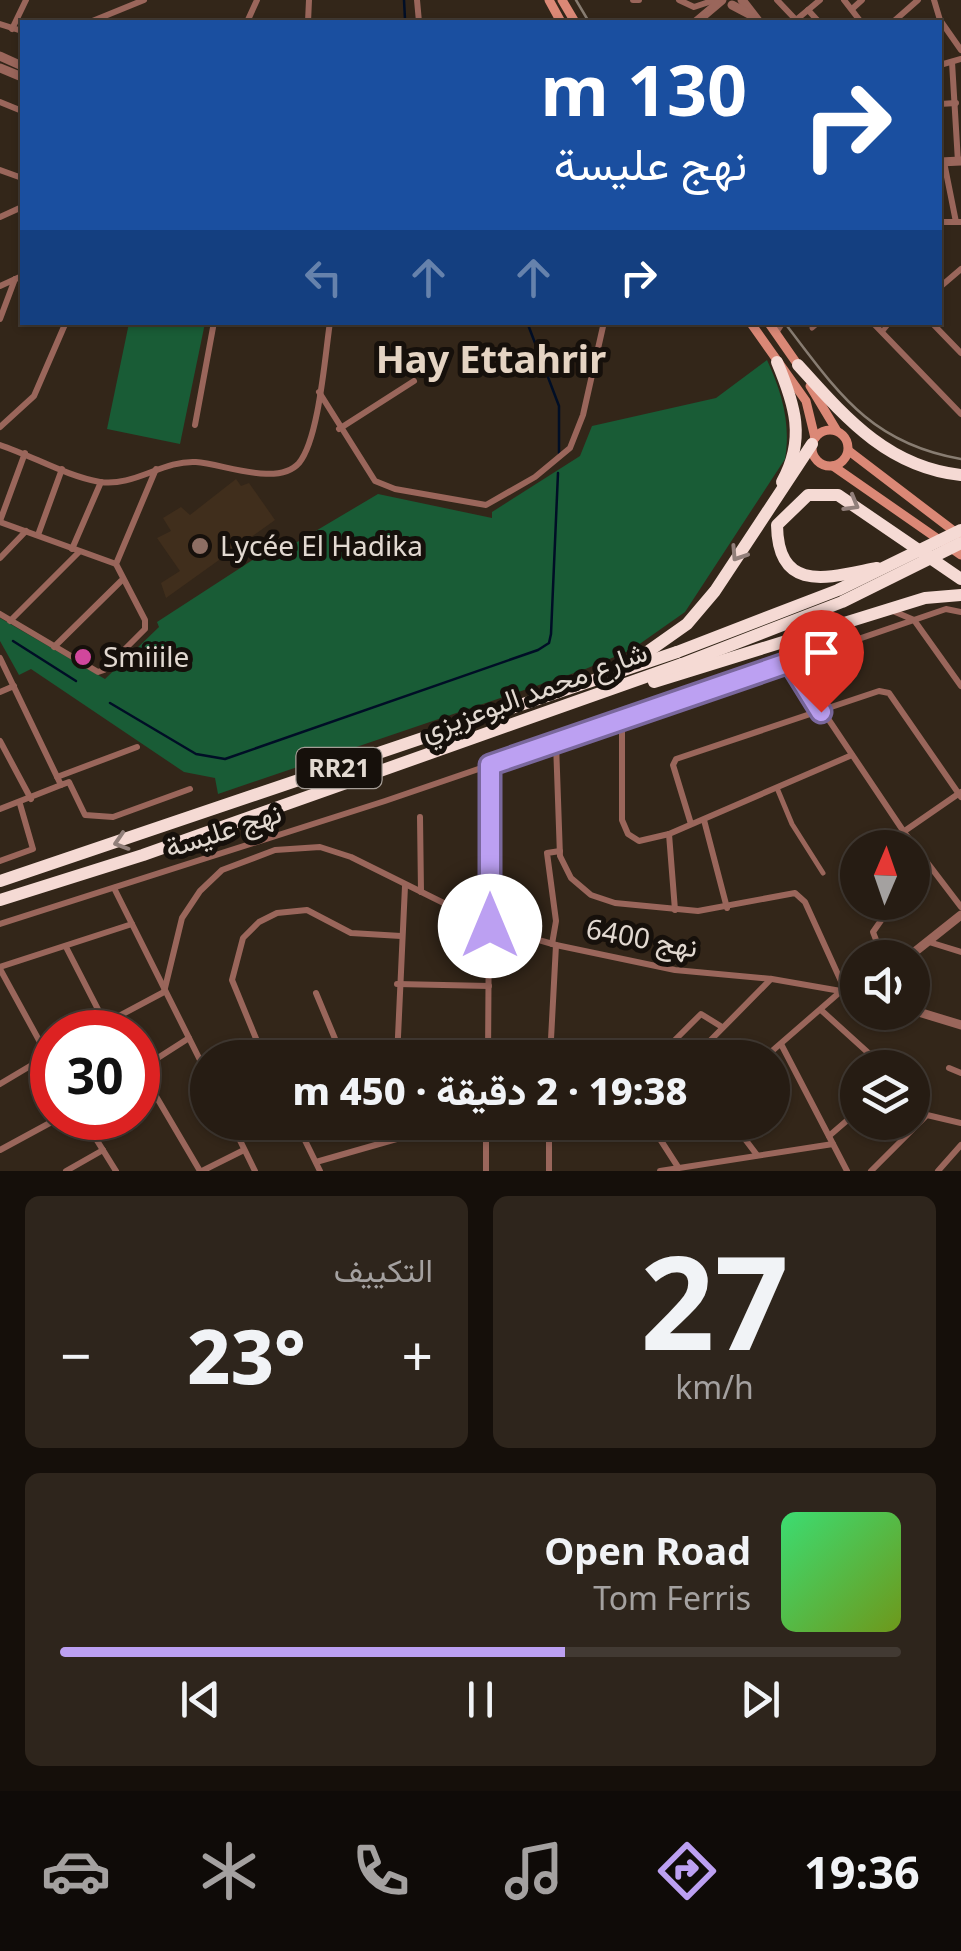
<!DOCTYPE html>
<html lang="ar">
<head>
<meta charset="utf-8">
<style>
	:root { --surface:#261c13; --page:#2e251c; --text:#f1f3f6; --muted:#a4a1a0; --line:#423a33; --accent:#bca0f2 }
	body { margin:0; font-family:"Noto Sans",Vazirmatn,sans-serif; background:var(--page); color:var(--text); direction:rtl; height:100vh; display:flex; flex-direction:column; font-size:38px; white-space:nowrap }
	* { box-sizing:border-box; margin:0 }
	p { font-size:32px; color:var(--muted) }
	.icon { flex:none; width:55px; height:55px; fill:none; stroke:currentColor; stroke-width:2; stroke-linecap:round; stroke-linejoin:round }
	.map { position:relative; height:1171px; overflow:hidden; direction:ltr }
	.sheet { display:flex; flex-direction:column; gap:25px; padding:25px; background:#150f0a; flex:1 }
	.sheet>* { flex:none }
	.guide { position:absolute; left:20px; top:20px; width:922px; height:305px; border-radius:0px; box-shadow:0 2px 8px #0004,0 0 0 2px var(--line); direction:rtl; background:#1a4fa0; color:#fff; overflow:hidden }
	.needle { width:65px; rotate:2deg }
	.fabs { position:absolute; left:840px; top:830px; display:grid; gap:20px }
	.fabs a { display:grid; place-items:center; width:90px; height:90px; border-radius:50%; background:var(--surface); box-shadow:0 2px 8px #0004,0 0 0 2px var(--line); font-size:50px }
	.speed { position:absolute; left:30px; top:1010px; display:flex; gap:20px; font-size:50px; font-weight:700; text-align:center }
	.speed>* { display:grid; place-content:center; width:130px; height:130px; border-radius:50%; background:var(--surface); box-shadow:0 2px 8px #0004,0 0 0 2px var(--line); line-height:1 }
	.speed .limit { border:15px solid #d22; background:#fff; color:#111 }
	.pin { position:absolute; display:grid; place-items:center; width:85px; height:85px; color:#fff; margin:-102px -42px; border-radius:50% 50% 50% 0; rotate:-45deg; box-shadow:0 0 10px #0007 }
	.pin .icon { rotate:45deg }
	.me { position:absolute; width:110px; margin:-55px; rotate:0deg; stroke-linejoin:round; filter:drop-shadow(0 0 8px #0008) }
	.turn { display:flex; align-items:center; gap:35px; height:210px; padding:0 30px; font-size:45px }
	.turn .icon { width:130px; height:130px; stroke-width:2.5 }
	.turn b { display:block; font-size:70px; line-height:85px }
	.lanes { display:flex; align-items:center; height:95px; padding:0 30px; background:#0003; justify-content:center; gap:50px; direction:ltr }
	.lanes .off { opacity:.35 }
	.big { font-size:75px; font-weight:800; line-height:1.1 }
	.sheet .widget { flex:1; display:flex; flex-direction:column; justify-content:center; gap:15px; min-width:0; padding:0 35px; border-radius:15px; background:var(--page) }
	.sheet .dial { align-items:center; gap:0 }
	.dial b { font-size:130px; line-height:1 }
	.song { display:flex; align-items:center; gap:30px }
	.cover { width:120px; height:120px; border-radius:15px; background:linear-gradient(135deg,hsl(140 70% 55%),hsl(80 70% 35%)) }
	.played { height:10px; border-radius:5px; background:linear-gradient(90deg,var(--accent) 60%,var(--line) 60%) }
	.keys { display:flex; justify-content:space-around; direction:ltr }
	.heat { display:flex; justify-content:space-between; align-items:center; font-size:55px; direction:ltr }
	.sheet .tiles { flex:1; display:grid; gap:25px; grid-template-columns:1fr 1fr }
	.widget:last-child { grid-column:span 2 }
	.trip { position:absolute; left:190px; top:1040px; width:600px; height:100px; border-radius:50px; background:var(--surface); box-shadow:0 2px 8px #0004,0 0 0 2px var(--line); font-weight:800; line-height:100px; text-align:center; direction:rtl }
	.menu { display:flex; height:160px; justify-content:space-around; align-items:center; background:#0f0b08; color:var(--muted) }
	.menu .icon { width:70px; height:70px }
	.menu .current { color:var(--accent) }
	.menu b { font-size:45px; color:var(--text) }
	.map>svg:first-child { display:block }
	.built { fill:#402e1c }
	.green { fill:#195c36 }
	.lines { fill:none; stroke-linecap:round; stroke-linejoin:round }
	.stream { stroke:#000e26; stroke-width:2.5 }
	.pedestrian { stroke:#9a665b; stroke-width:5 }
	.minor { stroke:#9a665b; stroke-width:6 }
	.tertiary { stroke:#9a665b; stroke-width:9 }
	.secondary { stroke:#db8876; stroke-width:9 }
	.motorway { stroke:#f5dad4; stroke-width:12 }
	.tram { stroke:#887d72; stroke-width:2.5 }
	.motorway-bridge { stroke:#f5dad4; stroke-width:12 }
	.oneway { stroke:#917f7a }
	.route-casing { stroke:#7a689d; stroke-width:25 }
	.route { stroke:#bca0f2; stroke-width:18 }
	.education-dot { fill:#8d6e63; stroke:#16100b; stroke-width:4 }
	.hotel-dot { fill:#d1479c; stroke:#16100b; stroke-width:4 }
	.labels { text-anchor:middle; stroke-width:10; stroke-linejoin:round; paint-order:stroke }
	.shield { fill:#16100b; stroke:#a59d96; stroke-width:2.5 }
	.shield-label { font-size:25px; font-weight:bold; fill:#e2d9d1 }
	.poi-label { font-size:28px; fill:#e2d9d1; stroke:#16100b; text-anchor:start }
	.street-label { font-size:28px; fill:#e2d9d1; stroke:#16100b }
	.district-label { font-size:38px; font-weight:bold; fill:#e5d4c3; stroke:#16100b }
</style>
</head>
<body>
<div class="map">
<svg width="961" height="1171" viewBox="0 0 961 1171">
	<rect width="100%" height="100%" fill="#332619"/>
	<path class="built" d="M236,479L241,486L249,483L275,520L166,598L161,583L180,571L157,538L171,531L163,518L181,507L190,515Z"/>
	<g class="green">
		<path d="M129,323H205L180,444L107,429Z"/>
		<path d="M767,360C782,392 791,424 785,459L685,612L631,650L583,670L218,794L215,778L184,772L31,669L19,675L0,641V618L105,679L159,627L157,622L282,541L287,548L378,494L492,518V512L580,456L592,426L716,398Z"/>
	</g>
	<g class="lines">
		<g class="stream">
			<path d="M404,0L405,19"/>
			<path d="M527,322L559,406V453"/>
			<path d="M13,641L76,681"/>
			<path d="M110,703L196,754L225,759L538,650L549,643L551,634L558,473"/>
		</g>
		<g class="pedestrian">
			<path d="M812,328L819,322"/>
			<path d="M882,332L890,322"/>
			<path d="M777,788L792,824L823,873"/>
		</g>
		<g class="minor">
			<path d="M417,0L419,22"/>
			<path d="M633,0H639"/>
			<path d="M679,0L694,7L715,0"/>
			<path d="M777,0L797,21"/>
			<path d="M844,0L861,22"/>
			<path d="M934,0L940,20L961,50"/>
			<path d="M852,9L862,0"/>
			<path d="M808,10L819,22"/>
			<path d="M796,20L820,0"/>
			<path d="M90,22L144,0"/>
			<path d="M247,22L257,0"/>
			<path d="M308,22L309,0"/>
			<path d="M893,22L918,0"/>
			<path d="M0,24L22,31"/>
			<path d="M12,29L26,0"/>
			<path d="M952,62L958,162"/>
			<path d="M940,65L961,59"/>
			<path d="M0,102L22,111"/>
			<path d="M940,104L956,103"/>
			<path d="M944,162L956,222"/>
			<path d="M0,170L22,178"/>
			<path d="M0,217L22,207"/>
			<path d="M940,222H961"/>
			<path d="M0,286L22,276"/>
			<path d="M940,287L961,269"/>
			<path d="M0,319L15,279"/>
			<path d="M872,322L961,414"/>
			<path d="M931,322L961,353"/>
			<path d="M776,333L783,322"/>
			<path d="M319,392L375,481L395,489L486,505L535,477L570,448L583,415L604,322"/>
			<path d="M195,425L214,322"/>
			<path d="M0,427L34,396L66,322"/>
			<path d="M339,429L414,381"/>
			<path d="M0,445C33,456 66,476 100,482C134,487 163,460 196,462C224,464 278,487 299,463C319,439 325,355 330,322"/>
			<path d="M0,521L25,453"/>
			<path d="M0,522L116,564"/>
			<path d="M38,535L62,469"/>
			<path d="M72,549L101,482"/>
			<path d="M0,558L26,531"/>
			<path d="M893,611L914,620L961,686"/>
			<path d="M0,614L98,672L104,670L145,629V620L116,564L156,469"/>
			<path d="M10,621L79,552"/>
			<path d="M54,647L121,581"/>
			<path d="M0,658L61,785L69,782L85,815L113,817L190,789"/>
			<path d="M790,662L904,832L961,907"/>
			<path d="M0,692L14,686"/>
			<path d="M622,717V820L628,834L639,841L669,834L852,755"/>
			<path d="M0,741L31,799"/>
			<path d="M556,743L560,856L571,878L591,895L615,903L698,911L795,893L805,902L845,990"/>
			<path d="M57,777L137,747"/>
			<path d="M0,809L61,785"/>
			<path d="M420,817L421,892"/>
			<path d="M704,820L727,908"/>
			<path d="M691,824L673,765L676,759L879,691L889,693L961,797"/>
			<path d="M669,834L675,910"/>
			<path d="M880,848L961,792"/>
			<path d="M0,861L33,849L20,804"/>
			<path d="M858,865V866"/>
			<path d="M114,888L208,1076"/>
			<path d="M0,924L385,801L946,609L961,612"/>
			<path d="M929,942L961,952"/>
			<path d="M552,944L556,921L547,853L560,851"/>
			<path d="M66,947L105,1023"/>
			<path d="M883,958L873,932L887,912L883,902"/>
			<path d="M0,967L132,924"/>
			<path d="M0,969L52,1064"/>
			<path d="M397,984L489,986"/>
			<path d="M164,992L182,918L200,891L222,870L275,850L320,847L351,857L490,926L556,945L675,970L772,979L858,994"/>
			<path d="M316,993L343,1058"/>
			<path d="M821,1010L885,1068"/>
			<path d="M89,1032L164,992"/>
			<path d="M781,1044L847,1171"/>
			<path d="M264,1058L232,980L243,938L259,922L277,913L307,910L351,933L401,936"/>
			<path d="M397,1058L405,886"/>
			<path d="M488,1058L490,765"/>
			<path d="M550,1058L556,945"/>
			<path d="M657,1058L701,1014L722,1027"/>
			<path d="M693,1058L771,979"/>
			<path d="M764,1058L840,992"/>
			<path d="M949,1068L961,1073"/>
			<path d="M140,1069L200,1171"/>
			<path d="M139,1070L189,1038"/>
			<path d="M0,1084L52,1053"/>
			<path d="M83,1118L116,1171"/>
			<path d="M231,1122L255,1171"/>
			<path d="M296,1122L320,1171"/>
			<path d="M649,1122L678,1167"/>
			<path d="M732,1122L757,1155"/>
			<path d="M829,1136L858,1111"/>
			<path d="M0,1150L59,1118"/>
			<path d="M316,1162L456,1122"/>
			<path d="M66,1171L103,1150"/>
			<path d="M202,1171L244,1150"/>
			<path d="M486,1171V1122"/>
			<path d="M549,1171V1122"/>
			<path d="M660,1171L833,1144"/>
			<path d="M871,1171L927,1115L961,1123"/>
			<path d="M938,1171L961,1145"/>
		</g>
		<g class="tertiary">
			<path d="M742,0L759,22"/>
			<path d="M732,5L751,15"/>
			<path d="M696,22L722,0"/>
			<path d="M0,56L22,66"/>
			<path d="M0,68L22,77"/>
			<path d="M940,162L961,161"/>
			<path d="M907,958L961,915"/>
			<path d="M912,1010L961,1025"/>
		</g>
		<g class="secondary">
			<path d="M549,0L561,22"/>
			<path d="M562,0L575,22"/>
			<path d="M750,322L806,401L815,438"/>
			<path d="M768,322L800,368"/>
			<path d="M810,386L837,431"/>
			<circle cx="830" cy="448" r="18"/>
			<path d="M849,451L959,535"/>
			<path d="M833,466L961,555"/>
		</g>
		<g class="motorway">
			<path d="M777,362C795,405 806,439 782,482"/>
			<path d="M798,365C845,417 887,467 961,475"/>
			<path d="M877,568C830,577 778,595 777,525L808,495H838L961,579"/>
			<path d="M636,660L687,624L715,591L812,444"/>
			<path d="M654,682L925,598L961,595"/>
			<path d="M0,881L677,652"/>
			<path d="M0,900L143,855L682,664"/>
		</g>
		<g class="tram">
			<path d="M576,0L589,22"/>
			<path d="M784,322C837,391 869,443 961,459"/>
		</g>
		<g class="motorway-bridge">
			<path d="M677,652L838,590L961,530"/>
			<path d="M682,664L842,602L961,543"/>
		</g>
	</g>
	<defs><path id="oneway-chevron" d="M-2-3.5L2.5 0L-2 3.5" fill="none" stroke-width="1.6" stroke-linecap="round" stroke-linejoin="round" transform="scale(2.5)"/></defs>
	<g class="oneway">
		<use href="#oneway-chevron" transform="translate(852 504) rotate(30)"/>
		<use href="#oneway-chevron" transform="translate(738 554) rotate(123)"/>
		<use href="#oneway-chevron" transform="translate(121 842) rotate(162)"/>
	</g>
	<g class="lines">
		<g class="route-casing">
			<path id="route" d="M490,926V765L790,662L821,712"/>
		</g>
		<use href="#route" class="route"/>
	</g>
	<circle class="education-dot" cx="200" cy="546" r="10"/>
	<circle class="hotel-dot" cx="83" cy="657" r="10"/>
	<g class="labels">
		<rect class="shield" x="296.5" y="748" width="85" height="40" rx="8"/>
		<g class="shield-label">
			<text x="339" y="777">RR21</text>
		</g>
		<g class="poi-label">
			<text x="220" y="556">Lycée El Hadika</text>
			<text x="103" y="667">Smiiile</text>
		</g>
		<g class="street-label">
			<text transform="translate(534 691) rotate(-20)" y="10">شارع محمد البوعزيزي</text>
			<text transform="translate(223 830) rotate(-18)" y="10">نهج عليسة</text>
			<text transform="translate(642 938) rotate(10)" y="10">نهج 6400</text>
		</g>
		<g class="district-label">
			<text x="491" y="373">Hay Ettahrir</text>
		</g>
	</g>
</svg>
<div class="fabs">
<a><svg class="needle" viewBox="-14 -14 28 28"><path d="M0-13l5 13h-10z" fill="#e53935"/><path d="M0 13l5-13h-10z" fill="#a4a1a0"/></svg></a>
<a><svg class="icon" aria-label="sound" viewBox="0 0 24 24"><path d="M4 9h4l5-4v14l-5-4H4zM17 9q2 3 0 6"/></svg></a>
<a><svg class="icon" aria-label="layers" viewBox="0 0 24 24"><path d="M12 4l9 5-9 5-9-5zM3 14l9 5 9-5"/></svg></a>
</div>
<div class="speed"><div class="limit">30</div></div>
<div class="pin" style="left:821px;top:712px;background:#d93025"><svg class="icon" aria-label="arrive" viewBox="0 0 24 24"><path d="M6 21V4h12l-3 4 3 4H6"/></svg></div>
<svg class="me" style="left:490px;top:926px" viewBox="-20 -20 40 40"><circle r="19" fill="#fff"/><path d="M0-13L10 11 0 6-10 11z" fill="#bca0f2"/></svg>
<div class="trip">19:38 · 2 دقيقة · 450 m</div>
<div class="guide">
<div class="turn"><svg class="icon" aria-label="right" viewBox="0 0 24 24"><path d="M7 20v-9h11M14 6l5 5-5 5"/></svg><div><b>130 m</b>نهج عليسة</div></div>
<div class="lanes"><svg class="icon off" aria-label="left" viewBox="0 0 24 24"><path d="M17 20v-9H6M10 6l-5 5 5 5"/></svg><svg class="icon off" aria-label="ahead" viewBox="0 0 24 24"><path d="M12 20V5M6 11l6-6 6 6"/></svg><svg class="icon off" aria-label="ahead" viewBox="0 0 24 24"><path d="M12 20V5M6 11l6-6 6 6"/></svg><svg class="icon" aria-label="right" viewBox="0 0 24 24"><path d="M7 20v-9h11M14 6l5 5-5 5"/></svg></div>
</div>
</div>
<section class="sheet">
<div class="tiles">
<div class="widget dial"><b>27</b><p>km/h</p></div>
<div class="widget"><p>التكييف</p>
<div class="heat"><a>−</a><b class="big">23°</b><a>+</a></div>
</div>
<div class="widget">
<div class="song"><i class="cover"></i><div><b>Open Road</b><p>Tom Ferris</p></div></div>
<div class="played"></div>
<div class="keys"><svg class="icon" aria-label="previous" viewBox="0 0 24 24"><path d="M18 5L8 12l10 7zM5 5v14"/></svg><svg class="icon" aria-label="pause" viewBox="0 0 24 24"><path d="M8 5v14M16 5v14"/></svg><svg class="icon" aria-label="next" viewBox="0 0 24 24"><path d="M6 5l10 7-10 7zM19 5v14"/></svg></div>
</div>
</div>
</section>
<nav class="menu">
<b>19:36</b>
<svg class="icon current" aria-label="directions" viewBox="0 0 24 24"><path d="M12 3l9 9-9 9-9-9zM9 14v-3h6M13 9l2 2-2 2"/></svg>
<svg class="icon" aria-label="music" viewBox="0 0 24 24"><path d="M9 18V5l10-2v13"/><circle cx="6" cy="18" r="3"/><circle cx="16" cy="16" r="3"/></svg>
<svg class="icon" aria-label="phone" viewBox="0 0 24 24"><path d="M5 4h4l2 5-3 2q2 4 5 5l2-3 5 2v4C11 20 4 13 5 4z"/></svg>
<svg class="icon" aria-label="climate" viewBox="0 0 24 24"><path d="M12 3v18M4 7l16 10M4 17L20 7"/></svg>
<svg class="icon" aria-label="car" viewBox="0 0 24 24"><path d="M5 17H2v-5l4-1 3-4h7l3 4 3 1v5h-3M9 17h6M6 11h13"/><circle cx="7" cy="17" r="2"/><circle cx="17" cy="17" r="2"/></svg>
</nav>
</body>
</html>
